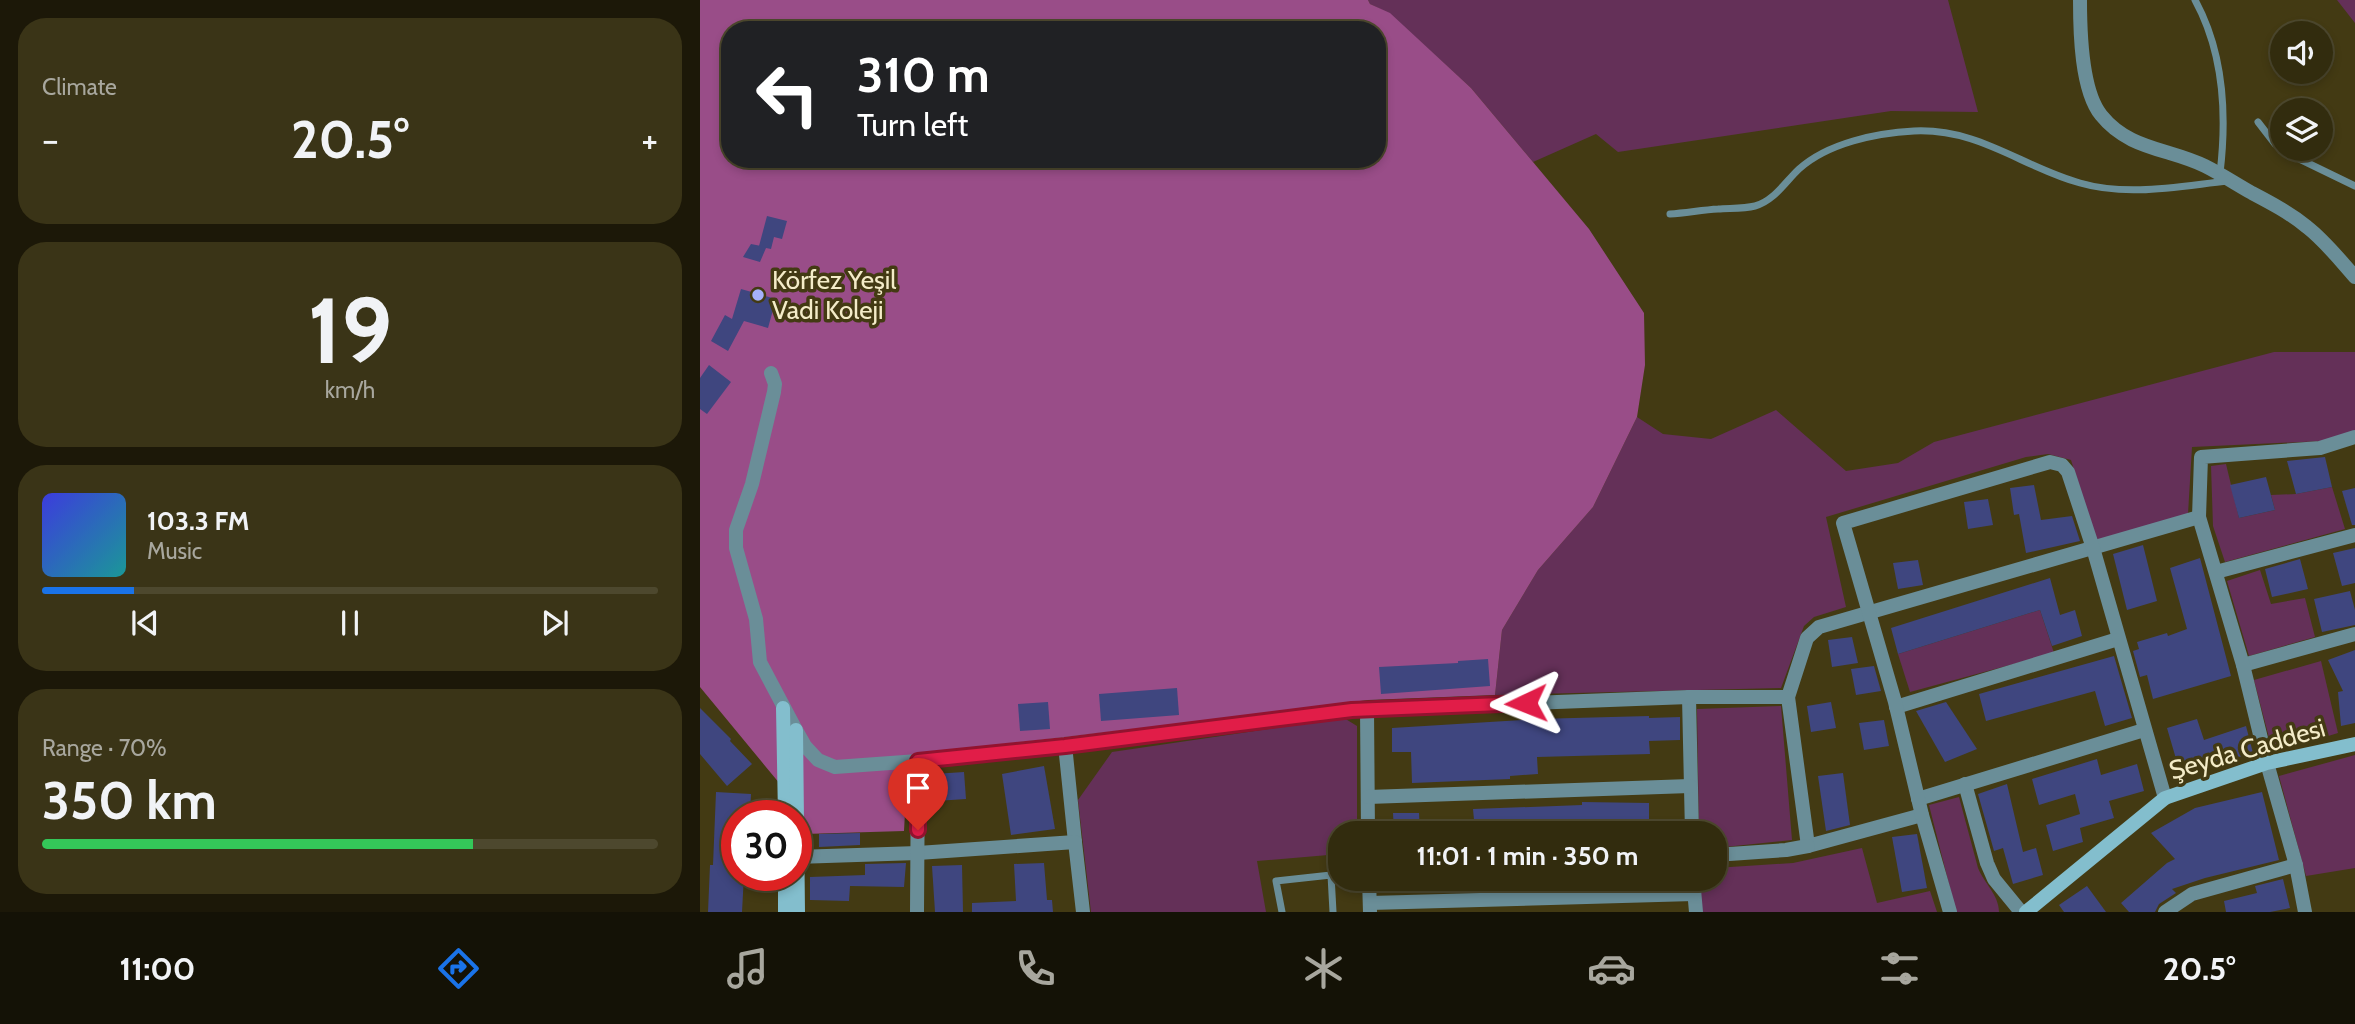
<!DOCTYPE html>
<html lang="en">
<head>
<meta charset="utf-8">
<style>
	:root { --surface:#322c0e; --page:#3a3417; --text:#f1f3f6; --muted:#a8a79e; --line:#4d482e; --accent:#1a73e8 }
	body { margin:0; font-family:Cabin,sans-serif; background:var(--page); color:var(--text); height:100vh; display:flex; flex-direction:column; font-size:26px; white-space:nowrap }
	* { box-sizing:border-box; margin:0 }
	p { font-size:23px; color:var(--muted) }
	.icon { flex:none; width:38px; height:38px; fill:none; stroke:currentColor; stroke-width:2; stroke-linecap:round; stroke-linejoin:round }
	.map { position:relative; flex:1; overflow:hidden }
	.sheet { display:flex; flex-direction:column; gap:18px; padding:18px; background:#1c1808; width:700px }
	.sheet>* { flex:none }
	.hud { position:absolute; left:21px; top:21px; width:665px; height:147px; border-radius:28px; box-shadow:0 4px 10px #0003,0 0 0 2px var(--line); background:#202124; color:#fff; overflow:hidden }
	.controls { position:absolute; left:1570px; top:21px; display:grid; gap:14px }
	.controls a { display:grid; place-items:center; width:63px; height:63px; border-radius:50%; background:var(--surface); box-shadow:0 4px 10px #0003,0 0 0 2px var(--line); font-size:35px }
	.speed { position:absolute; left:21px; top:800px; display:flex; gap:14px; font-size:35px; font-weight:700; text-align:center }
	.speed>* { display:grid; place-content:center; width:91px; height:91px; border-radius:50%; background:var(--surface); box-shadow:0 4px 10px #0003,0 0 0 2px var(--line); line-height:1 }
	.speed .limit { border:10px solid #d22; background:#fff; color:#111 }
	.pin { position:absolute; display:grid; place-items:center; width:60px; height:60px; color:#fff; margin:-72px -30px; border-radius:50% 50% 50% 0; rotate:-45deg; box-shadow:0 0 7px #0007 }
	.pin .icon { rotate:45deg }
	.me { position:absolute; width:77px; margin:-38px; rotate:268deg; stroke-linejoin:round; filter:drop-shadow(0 0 5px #0008) }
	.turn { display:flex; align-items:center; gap:24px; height:147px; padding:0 21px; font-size:32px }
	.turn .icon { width:91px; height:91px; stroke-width:2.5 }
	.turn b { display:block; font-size:49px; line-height:60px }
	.big { font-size:52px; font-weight:700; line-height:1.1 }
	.sheet .widget { flex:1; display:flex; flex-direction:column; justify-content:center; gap:10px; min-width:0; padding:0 24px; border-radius:28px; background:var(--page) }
	.sheet .dial { align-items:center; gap:0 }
	.dial b { font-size:91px; line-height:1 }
	.song { display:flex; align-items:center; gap:21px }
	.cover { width:84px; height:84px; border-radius:10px; background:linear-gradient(135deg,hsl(240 70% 55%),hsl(180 70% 35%)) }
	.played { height:7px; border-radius:4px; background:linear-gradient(90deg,var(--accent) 15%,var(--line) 15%) }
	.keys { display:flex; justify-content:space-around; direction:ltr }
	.heat { display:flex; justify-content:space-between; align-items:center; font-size:38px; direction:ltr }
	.charge { height:10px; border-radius:5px; background:linear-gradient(90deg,#34c759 70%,var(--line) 0) }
	.trip { position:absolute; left:628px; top:821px; width:399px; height:70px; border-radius:28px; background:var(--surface); box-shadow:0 4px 10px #0003,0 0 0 2px var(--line); font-weight:700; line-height:70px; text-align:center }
	.menu { display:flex; height:112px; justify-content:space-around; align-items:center; background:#141206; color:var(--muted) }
	.menu .icon { width:49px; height:49px }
	.menu .selected { color:var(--accent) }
	.menu b { font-size:32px; color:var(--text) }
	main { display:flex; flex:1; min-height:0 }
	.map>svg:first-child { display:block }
	.green { fill:#643058 }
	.forest { fill:#994d88; fill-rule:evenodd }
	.building { fill:#3f467f }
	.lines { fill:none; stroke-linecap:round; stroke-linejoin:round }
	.service { stroke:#6a8e98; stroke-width:7 }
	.minor { stroke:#6a8e98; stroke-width:14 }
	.secondary { stroke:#83becd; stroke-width:14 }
	.route-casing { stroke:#92132f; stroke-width:18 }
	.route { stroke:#e11d48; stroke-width:12 }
	.poi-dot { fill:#a5b1fc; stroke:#433a13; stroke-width:2.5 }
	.labels { text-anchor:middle; stroke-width:7; stroke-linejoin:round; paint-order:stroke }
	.poi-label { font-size:26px; fill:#f4ecc8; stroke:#433a13; text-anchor:start }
	.street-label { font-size:26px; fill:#f4ecc8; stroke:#433a13 }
</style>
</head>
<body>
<main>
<section class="sheet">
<div class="widget"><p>Climate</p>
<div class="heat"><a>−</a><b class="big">20.5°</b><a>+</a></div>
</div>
<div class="widget dial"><b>19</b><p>km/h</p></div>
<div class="widget">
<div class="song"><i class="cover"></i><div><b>103.3 FM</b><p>Music</p></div></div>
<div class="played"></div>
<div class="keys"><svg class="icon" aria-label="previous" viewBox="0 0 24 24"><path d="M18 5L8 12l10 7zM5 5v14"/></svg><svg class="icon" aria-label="pause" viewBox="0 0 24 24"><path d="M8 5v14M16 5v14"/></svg><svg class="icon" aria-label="next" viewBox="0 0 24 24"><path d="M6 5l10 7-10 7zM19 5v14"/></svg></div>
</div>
<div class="widget"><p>Range · 70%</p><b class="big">350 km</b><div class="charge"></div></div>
</section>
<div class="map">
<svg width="1655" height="912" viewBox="0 0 1655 912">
	<rect width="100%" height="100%" fill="#433a13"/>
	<g class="green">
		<path d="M668,0H1248L1278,112L1191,111L918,152L896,134L833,162L771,88L690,14L670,4Z"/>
		<path d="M1637,0H1655V23Z"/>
		<path d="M1574,352H1655V431L1623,441L1492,447L1488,514L1397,543L1371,460L1348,454L1326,457L1126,517L1146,607L1114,617L1104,626L1081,688L795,695L802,630L838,570L893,507L937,417L963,434L1011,439L1076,410L1146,471L1198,463L1234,442Z"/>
		<path d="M1526,464L1539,518L1575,510L1571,495L1596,494L1632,487L1645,529L1525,562L1513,526L1511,466Z"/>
		<path d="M1560,570L1571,604L1605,598L1615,637L1549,656L1527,581Z"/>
		<path d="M1340,610L1354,653L1210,692L1198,654Z"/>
		<path d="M1621,661L1638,733L1573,753L1554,680Z"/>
		<path d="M1081,706L1092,840L1015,848V833H999L997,709Z"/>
		<path d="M644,718L657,726V833H640V854L557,861L566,912H391L378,800L412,752Z"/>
		<path d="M1655,755V868L1606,876L1579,776Z"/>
		<path d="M1259,797L1278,868C1284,883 1299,895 1299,912H1256L1229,805Z"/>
		<path d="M1162,848L1177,903L1230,891L1237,912H1002L1000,879L1015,878V868L1093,863Z"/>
	</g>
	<path class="forest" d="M0,0H668L670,4L690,13L771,88L889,229L944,313L945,365L937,417L893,507L838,570L802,630L795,695L668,700L208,759L204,831L104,834L85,790L0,687ZM30,30H677V159H30Z"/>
	<g class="building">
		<path d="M67,216L87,221L82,239L74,237L71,249L66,248L60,262L43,257L51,244L61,246H59Z"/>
		<path d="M41,289L76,299L68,328L44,321L28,351L11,341L25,315L32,319Z"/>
		<path d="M9,365L31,382L7,414L0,409V378Z"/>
		<path d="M1625,457L1632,487L1596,494L1587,461Z"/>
		<path d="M1566,477L1575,510L1539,518L1530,485Z"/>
		<path d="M1334,485L1341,520L1372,516L1380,541L1326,553L1319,514L1314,515L1310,488Z"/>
		<path d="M1655,488V525H1652L1642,491Z"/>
		<path d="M1288,499L1293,525L1268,529L1264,502Z"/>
		<path d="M1443,545L1457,601L1427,610L1413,554Z"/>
		<path d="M1655,548V583L1642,586L1633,553Z"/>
		<path d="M1500,558L1531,676L1453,699L1447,675L1440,677L1433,651L1439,649L1437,642L1467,633L1468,636L1487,629L1470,568Z"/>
		<path d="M1600,559L1608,589L1572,597L1565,569Z"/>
		<path d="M1218,560L1223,585L1198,589L1193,563Z"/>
		<path d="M1350,578L1360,615L1375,610L1382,636L1352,646L1340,610L1198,654L1191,628Z"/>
		<path d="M1650,591L1655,610V625L1622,632L1614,599Z"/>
		<path d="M1152,637L1158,663L1132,667L1128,640Z"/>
		<path d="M1655,650V723L1641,726L1638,692L1643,691L1628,660Z"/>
		<path d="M1414,656L1432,718L1405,726L1395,691L1286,721L1279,694Z"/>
		<path d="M788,659L790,686L681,694L679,667L758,663V661Z"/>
		<path d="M1174,666L1181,691L1156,695L1151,669Z"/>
		<path d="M477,688L479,715L401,721L399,694Z"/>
		<path d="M348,702L350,729L320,731L318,704Z"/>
		<path d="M1131,702L1136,728L1111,732L1107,706Z"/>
		<path d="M1246,702L1277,749L1245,762L1216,711Z"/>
		<path d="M0,708L31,739L30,741L52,764L27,786L0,754Z"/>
		<path d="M949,716V718L980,717V740L949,741L950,754L837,757L838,774L810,776V779L712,783L711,752H692V728L836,719Z"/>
		<path d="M1497,719L1504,740L1546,726L1553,753L1522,762L1479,769L1467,728Z"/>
		<path d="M1184,720L1189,746L1164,750L1159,723Z"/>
		<path d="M1397,759L1401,775L1437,764L1444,791L1409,801L1414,818L1380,828L1383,842L1353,851L1346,825L1380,814L1375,794L1339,805L1332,779Z"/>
		<path d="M344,766L355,829L311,835L302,774Z"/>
		<path d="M264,772L266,799L236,801L234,774Z"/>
		<path d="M1143,773L1150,825L1126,831L1118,776Z"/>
		<path d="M1307,784L1323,852L1336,848L1343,875L1313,884L1303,848L1294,851L1278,794Z"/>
		<path d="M16,792L51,794L50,814L37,813V875H44L42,912H8L10,865H13Z"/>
		<path d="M1562,792L1579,860L1505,878L1472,889L1476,893L1459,904L1455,912H1429L1421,903L1467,863L1475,859L1451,833L1495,808Z"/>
		<path d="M882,802L949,803V833H928V826L924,827V825L879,826V829L820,828V831H775L773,809L882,805Z"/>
		<path d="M693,813H719L720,833H694Z"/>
		<path d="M160,833V845L119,847V834Z"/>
		<path d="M1217,834L1227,888L1202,892L1192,837Z"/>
		<path d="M206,863L204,887L150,886L149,901L110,900V877L165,875V864Z"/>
		<path d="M344,863L347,900H352L353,912H272V903L316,901L314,864Z"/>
		<path d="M262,865L263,912H235L232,866Z"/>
		<path d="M1583,879L1590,908L1570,912H1526L1524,901L1557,893L1555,886Z"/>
		<path d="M1387,886L1406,912H1364L1359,905Z"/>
	</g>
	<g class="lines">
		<g class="service">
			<path d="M1495,0C1524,53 1527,115 1520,173"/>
			<path d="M1558,122L1575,144L1585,152L1655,186"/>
			<path d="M970,214C986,213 1002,210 1018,209C1029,208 1043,209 1055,206C1074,201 1086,181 1099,169C1128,143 1176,133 1214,131C1279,128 1322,167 1380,183C1428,197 1480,186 1528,181"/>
			<path d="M582,912L576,881L631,875L633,912"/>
		</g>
		<g class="minor">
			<path d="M1380,0C1380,32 1381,90 1401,115C1429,150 1468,148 1505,166C1521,174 1536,184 1552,193C1571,203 1590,213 1607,227C1625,241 1640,260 1655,277"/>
			<path d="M71,373L75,384L74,392L52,484L36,530V548L56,619L60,662L96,730L105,746L118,760L135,767L218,761"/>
			<path d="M1516,572L1655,535"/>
			<path d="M1543,665L1655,634"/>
			<path d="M989,697L992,833"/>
			<path d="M1196,707L1418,639"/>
			<path d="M667,709L668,833"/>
			<path d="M365,745L375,842"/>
			<path d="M1265,784L1287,863L1294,879L1321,912"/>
			<path d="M668,797L990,786"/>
			<path d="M1218,799L1444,730"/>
			<path d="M1222,815L1108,846L1088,697L1107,638L1119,627L1499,517"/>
			<path d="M1015,855L1086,850L1108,846"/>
			<path d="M96,857L218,853L375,842L383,912"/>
			<path d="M669,878L670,912"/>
			<path d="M993,878L996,912"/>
			<path d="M670,903L994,894"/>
			<path d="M217,912L218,761L667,709L989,697H1088"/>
			<path d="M1250,912L1222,815L1195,702L1143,523L1350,462L1362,465L1368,472L1393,548L1465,798"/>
			<path d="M1465,912L1492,894L1596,865"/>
			<path d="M1605,912L1596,865L1567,763L1543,665L1499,517L1501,457L1620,448L1655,437"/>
		</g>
		<g class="secondary">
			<path d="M83,708L85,816"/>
			<path d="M96,730L98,912"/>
			<path d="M85,875V912"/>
			<path d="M1326,912L1465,798L1567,763L1655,744"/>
		</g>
	</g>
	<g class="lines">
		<g class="route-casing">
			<path id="route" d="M218,830V761L365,746L652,710L826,703"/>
		</g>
		<use href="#route" class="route"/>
	</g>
	<circle class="poi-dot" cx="58" cy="295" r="7"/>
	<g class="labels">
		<g class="poi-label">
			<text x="72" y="289">Körfez Yeşil<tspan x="72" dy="30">Vadi Koleji</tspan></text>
		</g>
		<g class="street-label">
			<text transform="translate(1547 749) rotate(-16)" y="9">Şeyda Caddesi</text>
		</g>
	</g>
</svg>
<div class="controls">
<a><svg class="icon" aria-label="sound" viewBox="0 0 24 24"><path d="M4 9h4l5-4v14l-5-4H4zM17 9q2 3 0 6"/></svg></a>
<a><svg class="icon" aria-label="layers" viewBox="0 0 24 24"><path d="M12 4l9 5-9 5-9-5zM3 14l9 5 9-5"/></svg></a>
</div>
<div class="speed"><div class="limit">30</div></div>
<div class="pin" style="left:218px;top:830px;background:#d93025"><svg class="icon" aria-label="arrive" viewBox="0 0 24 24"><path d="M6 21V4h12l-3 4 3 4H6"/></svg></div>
<svg class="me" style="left:826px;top:703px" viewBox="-20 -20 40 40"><path d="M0-17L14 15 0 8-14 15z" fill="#e11d48" stroke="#fff" stroke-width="4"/></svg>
<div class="trip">11:01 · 1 min · 350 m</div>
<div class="hud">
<div class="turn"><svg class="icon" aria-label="left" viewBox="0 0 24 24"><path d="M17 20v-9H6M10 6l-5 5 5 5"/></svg><div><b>310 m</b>Turn left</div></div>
</div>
</div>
</main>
<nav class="menu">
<b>11:00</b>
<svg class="icon selected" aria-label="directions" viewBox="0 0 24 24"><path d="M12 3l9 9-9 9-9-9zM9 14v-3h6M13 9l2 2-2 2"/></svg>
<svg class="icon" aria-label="music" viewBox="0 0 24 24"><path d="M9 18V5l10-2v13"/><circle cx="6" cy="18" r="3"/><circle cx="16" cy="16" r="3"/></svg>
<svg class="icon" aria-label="phone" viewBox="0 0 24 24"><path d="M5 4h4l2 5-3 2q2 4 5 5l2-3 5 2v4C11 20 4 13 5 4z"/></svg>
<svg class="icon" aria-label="climate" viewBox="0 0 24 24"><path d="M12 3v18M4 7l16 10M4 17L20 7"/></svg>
<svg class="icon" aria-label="car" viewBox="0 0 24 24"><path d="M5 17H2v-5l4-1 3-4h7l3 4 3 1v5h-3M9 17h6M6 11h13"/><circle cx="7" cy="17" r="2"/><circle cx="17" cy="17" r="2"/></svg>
<svg class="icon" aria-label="filters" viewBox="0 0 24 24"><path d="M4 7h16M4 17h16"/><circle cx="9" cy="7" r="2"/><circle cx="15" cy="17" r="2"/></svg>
<b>20.5°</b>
</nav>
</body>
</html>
